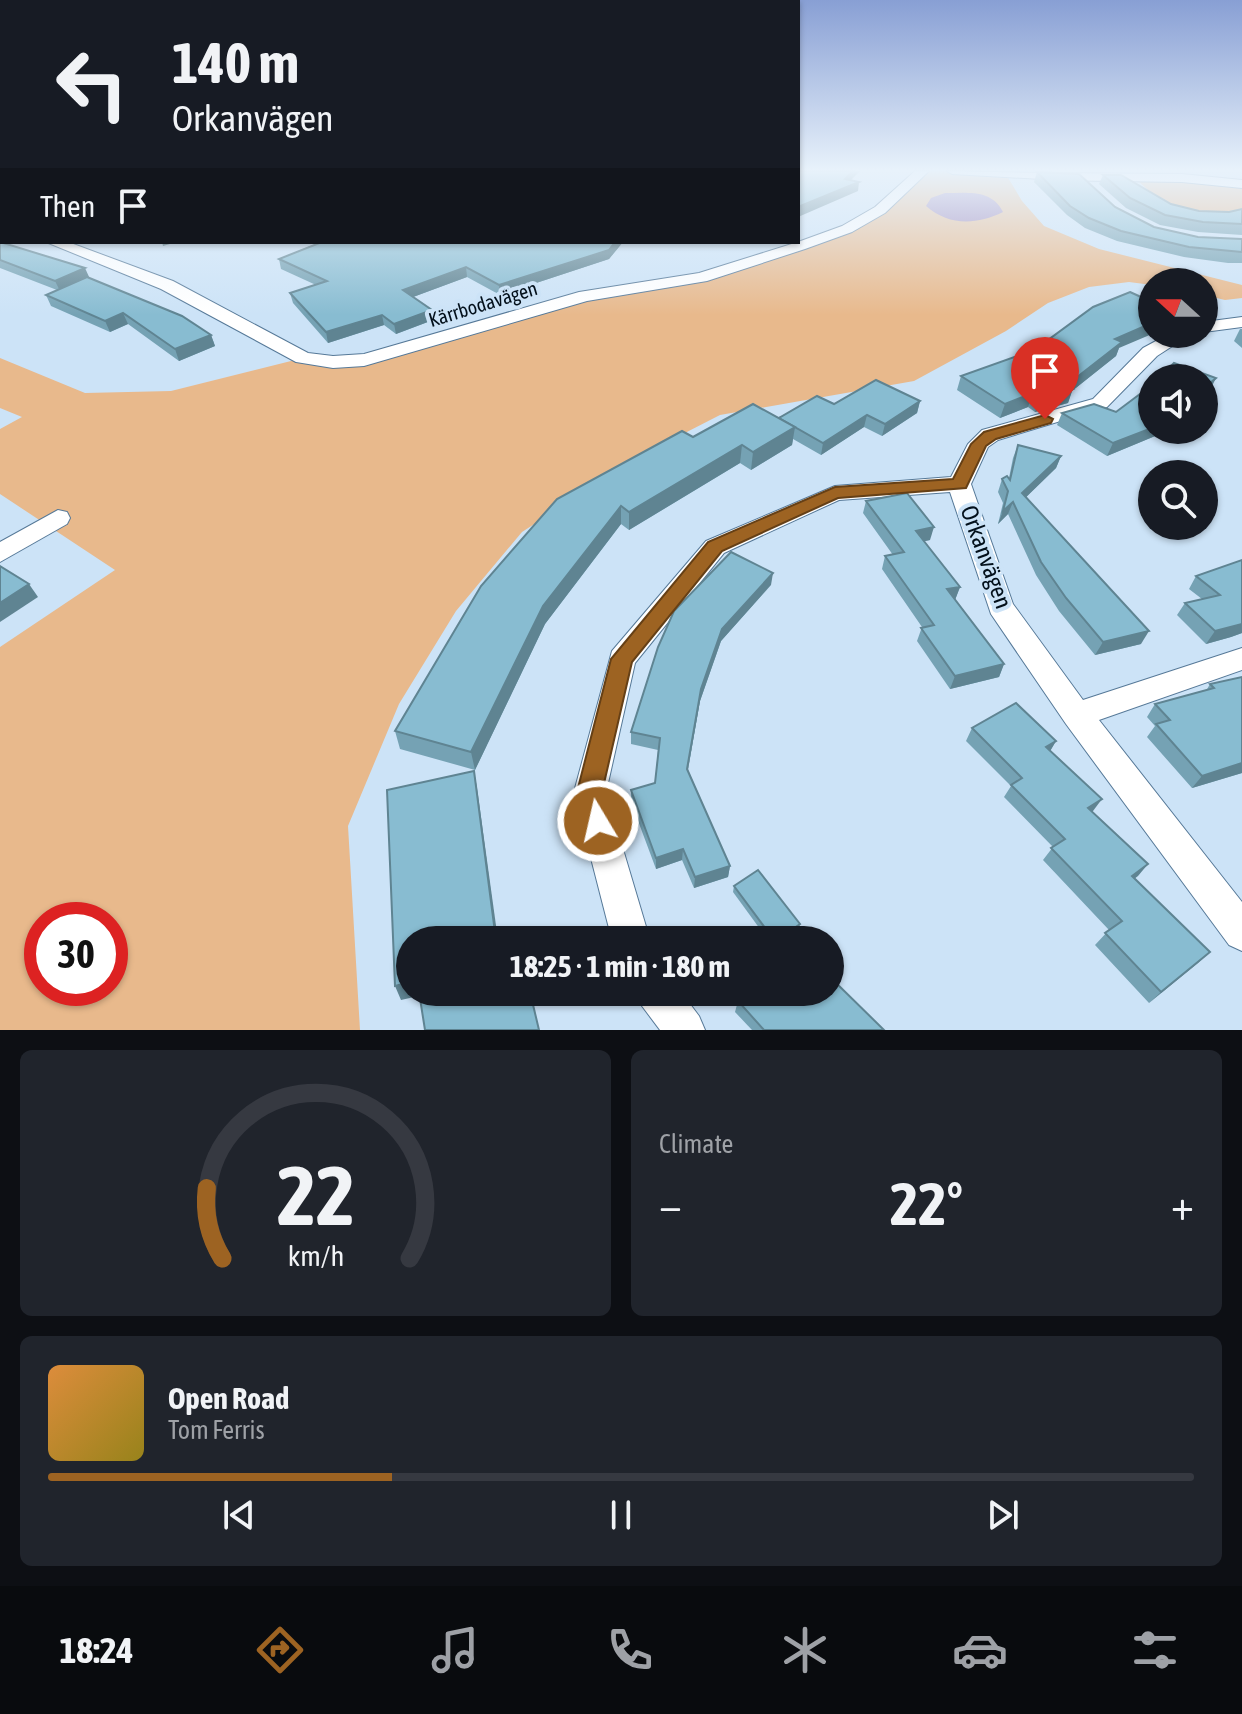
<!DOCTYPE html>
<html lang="en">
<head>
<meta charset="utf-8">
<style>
	:root { --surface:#171b24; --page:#20242c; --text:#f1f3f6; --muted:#9ea1a6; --line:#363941; --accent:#9d6322 }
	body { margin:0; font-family:"Asap Condensed",sans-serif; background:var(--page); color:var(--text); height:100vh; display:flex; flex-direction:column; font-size:30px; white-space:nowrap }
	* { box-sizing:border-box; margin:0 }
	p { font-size:26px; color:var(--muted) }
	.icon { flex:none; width:44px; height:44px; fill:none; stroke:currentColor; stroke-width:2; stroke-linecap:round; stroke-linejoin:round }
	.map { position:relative; height:1030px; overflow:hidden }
	.sheet { display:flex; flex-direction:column; gap:20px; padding:20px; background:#0d0f14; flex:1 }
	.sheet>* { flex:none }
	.banner { position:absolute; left:0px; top:0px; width:800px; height:244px; box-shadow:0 2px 6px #0004; background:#171b24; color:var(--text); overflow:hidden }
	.needle { width:52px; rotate:291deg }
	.tools { position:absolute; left:1138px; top:268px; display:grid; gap:16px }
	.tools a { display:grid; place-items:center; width:80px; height:80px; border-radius:50%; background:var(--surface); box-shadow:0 2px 6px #0004; font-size:40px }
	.speed { position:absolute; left:24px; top:902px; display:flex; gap:16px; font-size:40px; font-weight:700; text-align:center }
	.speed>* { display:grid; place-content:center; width:104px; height:104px; border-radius:50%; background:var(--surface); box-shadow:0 2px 6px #0004; line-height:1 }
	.speed .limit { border:12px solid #d22; background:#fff; color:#111 }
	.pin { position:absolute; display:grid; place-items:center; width:68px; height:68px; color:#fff; margin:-82px -34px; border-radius:50% 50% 50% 0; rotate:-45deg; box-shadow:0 0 8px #0007 }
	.pin .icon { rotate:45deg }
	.me { position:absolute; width:88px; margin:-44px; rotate:351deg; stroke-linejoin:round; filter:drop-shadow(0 0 6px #0008) }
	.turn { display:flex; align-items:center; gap:28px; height:168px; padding:0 40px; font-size:36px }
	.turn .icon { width:104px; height:104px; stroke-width:2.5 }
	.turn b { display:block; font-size:56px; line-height:68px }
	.then { display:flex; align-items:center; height:76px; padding:0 40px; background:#0003; gap:16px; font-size:30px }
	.big { font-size:60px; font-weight:700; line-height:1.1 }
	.sheet .card { flex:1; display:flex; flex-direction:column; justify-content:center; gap:12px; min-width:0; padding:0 28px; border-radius:12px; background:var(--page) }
	.sheet .dial { align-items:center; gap:0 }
	.dial svg { height:208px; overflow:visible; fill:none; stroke:var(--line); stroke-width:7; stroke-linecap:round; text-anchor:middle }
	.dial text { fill:var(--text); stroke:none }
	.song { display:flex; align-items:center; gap:24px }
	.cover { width:96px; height:96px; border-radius:12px; background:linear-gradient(135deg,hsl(30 70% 55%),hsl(50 70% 35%)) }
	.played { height:8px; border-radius:4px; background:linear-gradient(90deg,var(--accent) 30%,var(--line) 30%) }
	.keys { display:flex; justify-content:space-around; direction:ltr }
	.heat { display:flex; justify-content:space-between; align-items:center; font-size:44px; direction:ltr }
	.sheet .tiles { flex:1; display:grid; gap:20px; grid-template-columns:1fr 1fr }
	.card:last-child { grid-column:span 2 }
	.trip { position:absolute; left:396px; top:926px; width:448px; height:80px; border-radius:40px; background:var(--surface); box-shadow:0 2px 6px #0004; font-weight:700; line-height:80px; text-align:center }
	.tabs { display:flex; height:128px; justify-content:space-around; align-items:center; background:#090b0e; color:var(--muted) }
	.tabs .icon { width:56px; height:56px }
	.tabs .on { color:var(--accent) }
	.tabs b { font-size:36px; color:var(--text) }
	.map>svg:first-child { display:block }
	.green { fill:#e8b98c; fill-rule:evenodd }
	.water { fill:#987fb5 }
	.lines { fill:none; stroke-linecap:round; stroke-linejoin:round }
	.pedestrian-casing { stroke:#567998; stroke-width:2 }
	.minor-casing { stroke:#567998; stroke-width:2 }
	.pedestrian { fill:#fff; fill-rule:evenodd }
	.minor { fill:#fff; fill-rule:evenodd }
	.wall { fill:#75a2b4 }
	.shaded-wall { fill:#5f8492 }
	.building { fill:#88bcd1; stroke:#5f8492; stroke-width:2 }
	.route { fill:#9d6322; stroke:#664016; stroke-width:2 }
	.labels { text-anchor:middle; stroke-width:8; stroke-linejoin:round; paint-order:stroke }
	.far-street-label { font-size:20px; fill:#03101b; stroke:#cce3f7 }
	.street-label { font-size:24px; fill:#03101b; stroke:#cce3f7 }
</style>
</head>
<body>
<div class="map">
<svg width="1242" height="1030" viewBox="0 0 1242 1030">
	<rect width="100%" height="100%" fill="#cce3f7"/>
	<g class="green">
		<path d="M923,171H1004L1022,201L1044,226L1099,249L1242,285V298L1225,300L1204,295V282H1152V285L1129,282L1089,287L1048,303L1006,331L914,381L720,415L638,457L522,532L456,611L399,704L348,826L360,1030H0V647L115,570L0,494V429L22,417L0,408V358L85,393L171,391L303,358L333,362L585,296L701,278L847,229L900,193ZM42,920H110V988H42Z"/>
		<path d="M1136,179L1242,184V209L1207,215L1161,202Z"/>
	</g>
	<path class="water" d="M945,193C967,193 992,189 1003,212C976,225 949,226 926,206L931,198Z"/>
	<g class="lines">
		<g class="pedestrian-casing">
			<path id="pedestrian" d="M947,171L1042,173L1047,176L1042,179L952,174Z"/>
		</g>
		<g class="minor-casing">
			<g id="minor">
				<path d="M915,171H929L885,213L852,232L805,249L707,281L587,301L364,366L333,368L296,362L161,289L46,242H68L173,281L308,353L333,356L364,354L579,292L699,273L798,242L842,226L875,207Z"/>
				<path d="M1052,173L1182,174L1242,180V188L1182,182L1047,180V174Z"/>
				<rect x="0" y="180" width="2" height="8"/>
				<rect x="0" y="223" width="2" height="8"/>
				<path d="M1242,317V327L1204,332V322Z"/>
				<path d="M1169,334H1191L1157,356L1107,407L998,440L988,447L971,484L1013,604L1083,700L1242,648V670L1099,720L1242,902V951L1229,945L1066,724L991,614L950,492L839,500L724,553L635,663L606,792L650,940H612L574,792L612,651L706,541L835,486L951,477L968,444L982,430L1093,399L1143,348Z"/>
				<path d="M58,510L67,512L70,518L67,524L0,562V542Z"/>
				<path d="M636,992H681L699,1016L705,1030H660L642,1006Z"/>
			</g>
		</g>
		<use href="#pedestrian" class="pedestrian"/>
		<use href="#minor" class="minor"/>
	</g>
	<g class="wall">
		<path d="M1037,172L1115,207L1154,227L1198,237L1242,239V263H1228L1184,257L1117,241L1085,228L1067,215L1034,182Z"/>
		<path d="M1103,175L1171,204L1199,211L1229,212L1242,209V235L1198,232L1160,225L1126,208L1099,184Z"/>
		<path d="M0,242L89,278L211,335L215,346L179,361L128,324L110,332L51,306L46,295L57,290L0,268Z"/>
		<path d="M320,242H623L609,259L500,295L467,277L413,297L432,310L433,320L396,334L384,325L328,343L293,303L290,293L316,285L281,269L279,259Z"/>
		<path d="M1240,329H1242V348L1234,341Z"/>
		<path d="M1119,348L1116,356L1072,391L1068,403L1035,412L1028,407L1000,418L957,390L961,376L1022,359Z"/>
		<path d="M920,401L917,413L882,436L864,427L821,455L793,439L792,445L751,470L740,463L629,530L621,524L545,624L475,770L400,749L395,731L481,586L693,437L834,404Z"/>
		<path d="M1062,413L1160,434L1107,456L1057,425Z"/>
		<path d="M1018,445L1061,456L1056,468L1026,497L1141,644L1095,655L1059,611L1036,575L1008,514L998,524L1003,503L998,492L1002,479L1009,478L1013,458Z"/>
		<path d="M866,501L930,540L924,541L960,587L955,600L1004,664L999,677L950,689L917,641L922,627L882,569L885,556L893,555L863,513Z"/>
		<path d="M1242,560V633L1231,637L1206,644L1177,615L1185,603L1202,599L1189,589L1196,576Z"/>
		<path d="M771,585L721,641L700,701L688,770L730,866L728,877L694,888L682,860L656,869L631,802V790L655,783L658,750L631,744V732Z"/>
		<path d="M1242,677V773L1192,788L1147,737L1155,726L1147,717L1155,704L1206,691L1210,684Z"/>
		<path d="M972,728L1056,741L1050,751L1092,812L1148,864L1134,879L1210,952L1149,1003L1095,945L1109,930L1043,860L1053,847L1004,797L1011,786L966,741Z"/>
		<path d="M734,886L798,930L784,940H768L733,892Z"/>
		<path d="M738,1001L884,1030H752L735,1012Z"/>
	</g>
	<g class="shaded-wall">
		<path d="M853,171H860L843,188L845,179Z"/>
		<path d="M859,182L858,191L798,217V207Z"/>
		<path d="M162,242H177L163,246Z"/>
		<path d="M615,242H623L609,259L500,295L499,285Z"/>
		<path d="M466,267L467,277L405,300L403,290Z"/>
		<path d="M85,268L90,279L60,291L55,281Z"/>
		<path d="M432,310L433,320L396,334L394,324Z"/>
		<path d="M123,313L128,324L110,332L105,321Z"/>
		<path d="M382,315L384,325L328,343L326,332Z"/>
		<path d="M1152,323V334L1119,348L1116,356L1072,391L1068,403L1035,412L1041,398L1067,385L1115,339Z"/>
		<path d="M211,335L215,346L179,361L175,349Z"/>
		<path d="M1216,378L1210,390L1204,394V388Z"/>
		<path d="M1033,393L1028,407L1000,418L1005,404Z"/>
		<path d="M920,401L917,413L882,436L885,424Z"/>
		<path d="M867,415L864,427L821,455L823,443Z"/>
		<path d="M795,427L792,445L751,470L753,452Z"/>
		<path d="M1152,428V430H1165L1160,434L1107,456L1113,443Z"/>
		<path d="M742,445L740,463L629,530V512Z"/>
		<path d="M1061,456L1056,468L1017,506L1022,493Z"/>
		<path d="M1013,502L1008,514L998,524L1003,511Z"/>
		<path d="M621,506V524L545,624L475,770L471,752L543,606Z"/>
		<path d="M934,527L930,540L912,544L916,531Z"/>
		<path d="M773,573L771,585L721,641L700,701L686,780L701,689L722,629Z"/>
		<path d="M29,584L38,597L0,622V603Z"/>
		<path d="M960,587L955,600L947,589Z"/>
		<path d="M1242,624V633L1231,637L1206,644L1215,631Z"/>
		<path d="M1149,631L1141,644L1095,655L1103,642Z"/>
		<path d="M1004,664L999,677L950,689L955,676Z"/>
		<path d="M1056,741L1049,753L1046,747Z"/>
		<path d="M1242,763V773L1192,788L1202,776Z"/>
		<path d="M474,771L477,788L498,940H496Z"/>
		<path d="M1102,799L1093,811L1080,820L1088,808Z"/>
		<path d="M683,849L682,860L656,869V858Z"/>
		<path d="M1148,864L1138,876L1122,888L1132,876Z"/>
		<path d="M730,866L728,877L694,888L695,877Z"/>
		<path d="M800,924L798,930L784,940H777Z"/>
		<path d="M1210,952L1198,963L1149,1003L1161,992Z"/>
		<path d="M410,982V992H422L423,995L401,1000L395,986Z"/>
	</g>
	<g class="building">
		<path d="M798,171H853L845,179L859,182L798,207Z"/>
		<path d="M1037,172L1079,174L1115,207L1154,227L1198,237L1242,239V252L1189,247L1121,231L1089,218L1070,206Z"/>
		<path d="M1103,175H1121L1171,204L1199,211L1229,212L1242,209V224L1203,222L1165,215L1130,198Z"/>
		<path d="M0,242L85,268L55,281L0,260Z"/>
		<path d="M322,242H615L609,250L499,285L466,267L403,290L432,310L394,324L382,315L326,332L290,293L327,281L279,259Z"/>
		<path d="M87,277L182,316L211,335L175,349L123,313L105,321L46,295Z"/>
		<path d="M1130,292L1152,302V323L1115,339L1122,342L1067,385L1073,389L1041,398L1033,393L1005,404L961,376L1017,356L1022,359L1093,307Z"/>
		<path d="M1174,363L1216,378L1204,388V378H1159Z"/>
		<path d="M876,380L920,401L885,424L867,415L823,443L779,418L817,396L834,404Z"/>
		<path d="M1152,385V428L1113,443L1062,413L1094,404L1116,412Z"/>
		<path d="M753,404L795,427L753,452L742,445L629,512L621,506L543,606L471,752L395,731L481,586L557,499L682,431L693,437Z"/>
		<path d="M1018,445L1061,456L1022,493L1149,631L1103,642L1066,598L1041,562L1013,502L1003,511L1008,491L1002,479L1007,476L1010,480Z"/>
		<path d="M907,493L934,527L916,531L960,587L947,589L1004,664L955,676L921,628L934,625L885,556L904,552L866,501Z"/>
		<path d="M731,552L773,573L722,629L701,689L687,769L730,866L695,877L683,849L656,858L631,790L655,783L660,738L631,732L658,647L674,611Z"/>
		<path d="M1242,560V624L1215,631L1185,603L1220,595L1196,576Z"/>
		<path d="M0,566L29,584L0,603Z"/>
		<path d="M1242,677V763L1202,776L1156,724L1170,720L1155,704L1214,688L1210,684Z"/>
		<path d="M1016,703L1056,741L1046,747L1102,799L1088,808L1148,864L1132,876L1210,952L1161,992L1105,933L1122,921L1051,848L1065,839L1011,785L1022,778L972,728Z"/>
		<path d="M474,771L496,940H410V982L395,986L387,790Z"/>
		<path d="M758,870L800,924L777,940H774L734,886Z"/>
		<path d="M830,977L884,1030H764L738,1001L746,992H830Z"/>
		<path d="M419,992H530L539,1030H425Z"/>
	</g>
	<linearGradient id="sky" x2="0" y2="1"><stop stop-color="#889fd4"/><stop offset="0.54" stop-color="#e8f2fb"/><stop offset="1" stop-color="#e8f2fb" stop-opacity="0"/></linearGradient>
	<rect width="1242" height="315" fill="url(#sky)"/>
	<path class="route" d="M1045,415L1053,419L1051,423L996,439L986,446L966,488L838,498L722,551L632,662L602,792L611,821L607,830L598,833L589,830L577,792L611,659L708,542L835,487L953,479L971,444L984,432Z"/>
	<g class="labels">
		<g class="far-street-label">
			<text transform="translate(483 304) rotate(-17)" y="7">Kärrbodavägen</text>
		</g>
		<g class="street-label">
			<text transform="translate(986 557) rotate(70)" y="8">Orkanvägen</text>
		</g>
	</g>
</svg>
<div class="tools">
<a><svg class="needle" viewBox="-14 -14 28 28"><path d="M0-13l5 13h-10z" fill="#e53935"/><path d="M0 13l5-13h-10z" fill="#9ea1a6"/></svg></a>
<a><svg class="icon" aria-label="sound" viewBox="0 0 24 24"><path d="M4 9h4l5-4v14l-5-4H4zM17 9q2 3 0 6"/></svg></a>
<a><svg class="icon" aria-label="search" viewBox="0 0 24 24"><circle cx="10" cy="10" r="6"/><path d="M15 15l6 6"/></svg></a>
</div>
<div class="speed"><div class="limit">30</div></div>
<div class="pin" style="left:1045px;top:419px;background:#d93025"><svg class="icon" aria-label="arrive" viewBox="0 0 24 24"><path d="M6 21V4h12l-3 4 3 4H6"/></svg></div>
<svg class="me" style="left:598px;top:821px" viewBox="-20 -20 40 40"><circle r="17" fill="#9d6322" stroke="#fff" stroke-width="3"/><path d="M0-11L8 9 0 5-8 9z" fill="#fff"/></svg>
<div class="trip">18:25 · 1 min · 180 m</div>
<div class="banner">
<div class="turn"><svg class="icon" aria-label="left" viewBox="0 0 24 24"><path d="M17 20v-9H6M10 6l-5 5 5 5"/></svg><div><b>140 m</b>Orkanvägen</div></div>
<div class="then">Then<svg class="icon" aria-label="arrive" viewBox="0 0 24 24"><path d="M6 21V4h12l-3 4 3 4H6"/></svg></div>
</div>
</div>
<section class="sheet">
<div class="tiles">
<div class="card dial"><svg viewBox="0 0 100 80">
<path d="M14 69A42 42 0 1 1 86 69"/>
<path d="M14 69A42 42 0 0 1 8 42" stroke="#9d6322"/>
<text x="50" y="56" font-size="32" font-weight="700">22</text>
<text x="50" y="72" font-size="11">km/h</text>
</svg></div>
<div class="card"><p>Climate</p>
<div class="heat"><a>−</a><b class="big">22°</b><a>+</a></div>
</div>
<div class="card">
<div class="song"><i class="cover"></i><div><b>Open Road</b><p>Tom Ferris</p></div></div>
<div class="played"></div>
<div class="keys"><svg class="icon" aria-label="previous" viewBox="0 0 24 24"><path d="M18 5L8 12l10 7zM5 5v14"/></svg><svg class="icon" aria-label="pause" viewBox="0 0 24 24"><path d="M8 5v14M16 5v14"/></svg><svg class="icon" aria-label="next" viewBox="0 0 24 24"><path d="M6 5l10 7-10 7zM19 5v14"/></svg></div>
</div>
</div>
</section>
<nav class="tabs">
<b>18:24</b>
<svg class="icon on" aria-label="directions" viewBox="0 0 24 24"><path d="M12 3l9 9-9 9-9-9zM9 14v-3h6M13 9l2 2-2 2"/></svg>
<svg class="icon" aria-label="music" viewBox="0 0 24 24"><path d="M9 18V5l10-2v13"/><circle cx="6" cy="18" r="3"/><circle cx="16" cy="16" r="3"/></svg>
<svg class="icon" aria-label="phone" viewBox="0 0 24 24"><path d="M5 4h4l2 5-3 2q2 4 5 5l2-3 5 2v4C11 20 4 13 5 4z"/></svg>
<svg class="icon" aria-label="climate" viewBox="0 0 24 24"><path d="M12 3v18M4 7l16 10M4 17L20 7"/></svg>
<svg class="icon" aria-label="car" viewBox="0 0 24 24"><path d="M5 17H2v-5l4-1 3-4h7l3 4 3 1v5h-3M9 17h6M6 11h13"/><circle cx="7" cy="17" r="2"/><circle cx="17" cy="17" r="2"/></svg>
<svg class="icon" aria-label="filters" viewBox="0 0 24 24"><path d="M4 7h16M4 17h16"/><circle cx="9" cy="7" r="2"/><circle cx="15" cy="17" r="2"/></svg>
</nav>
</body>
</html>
